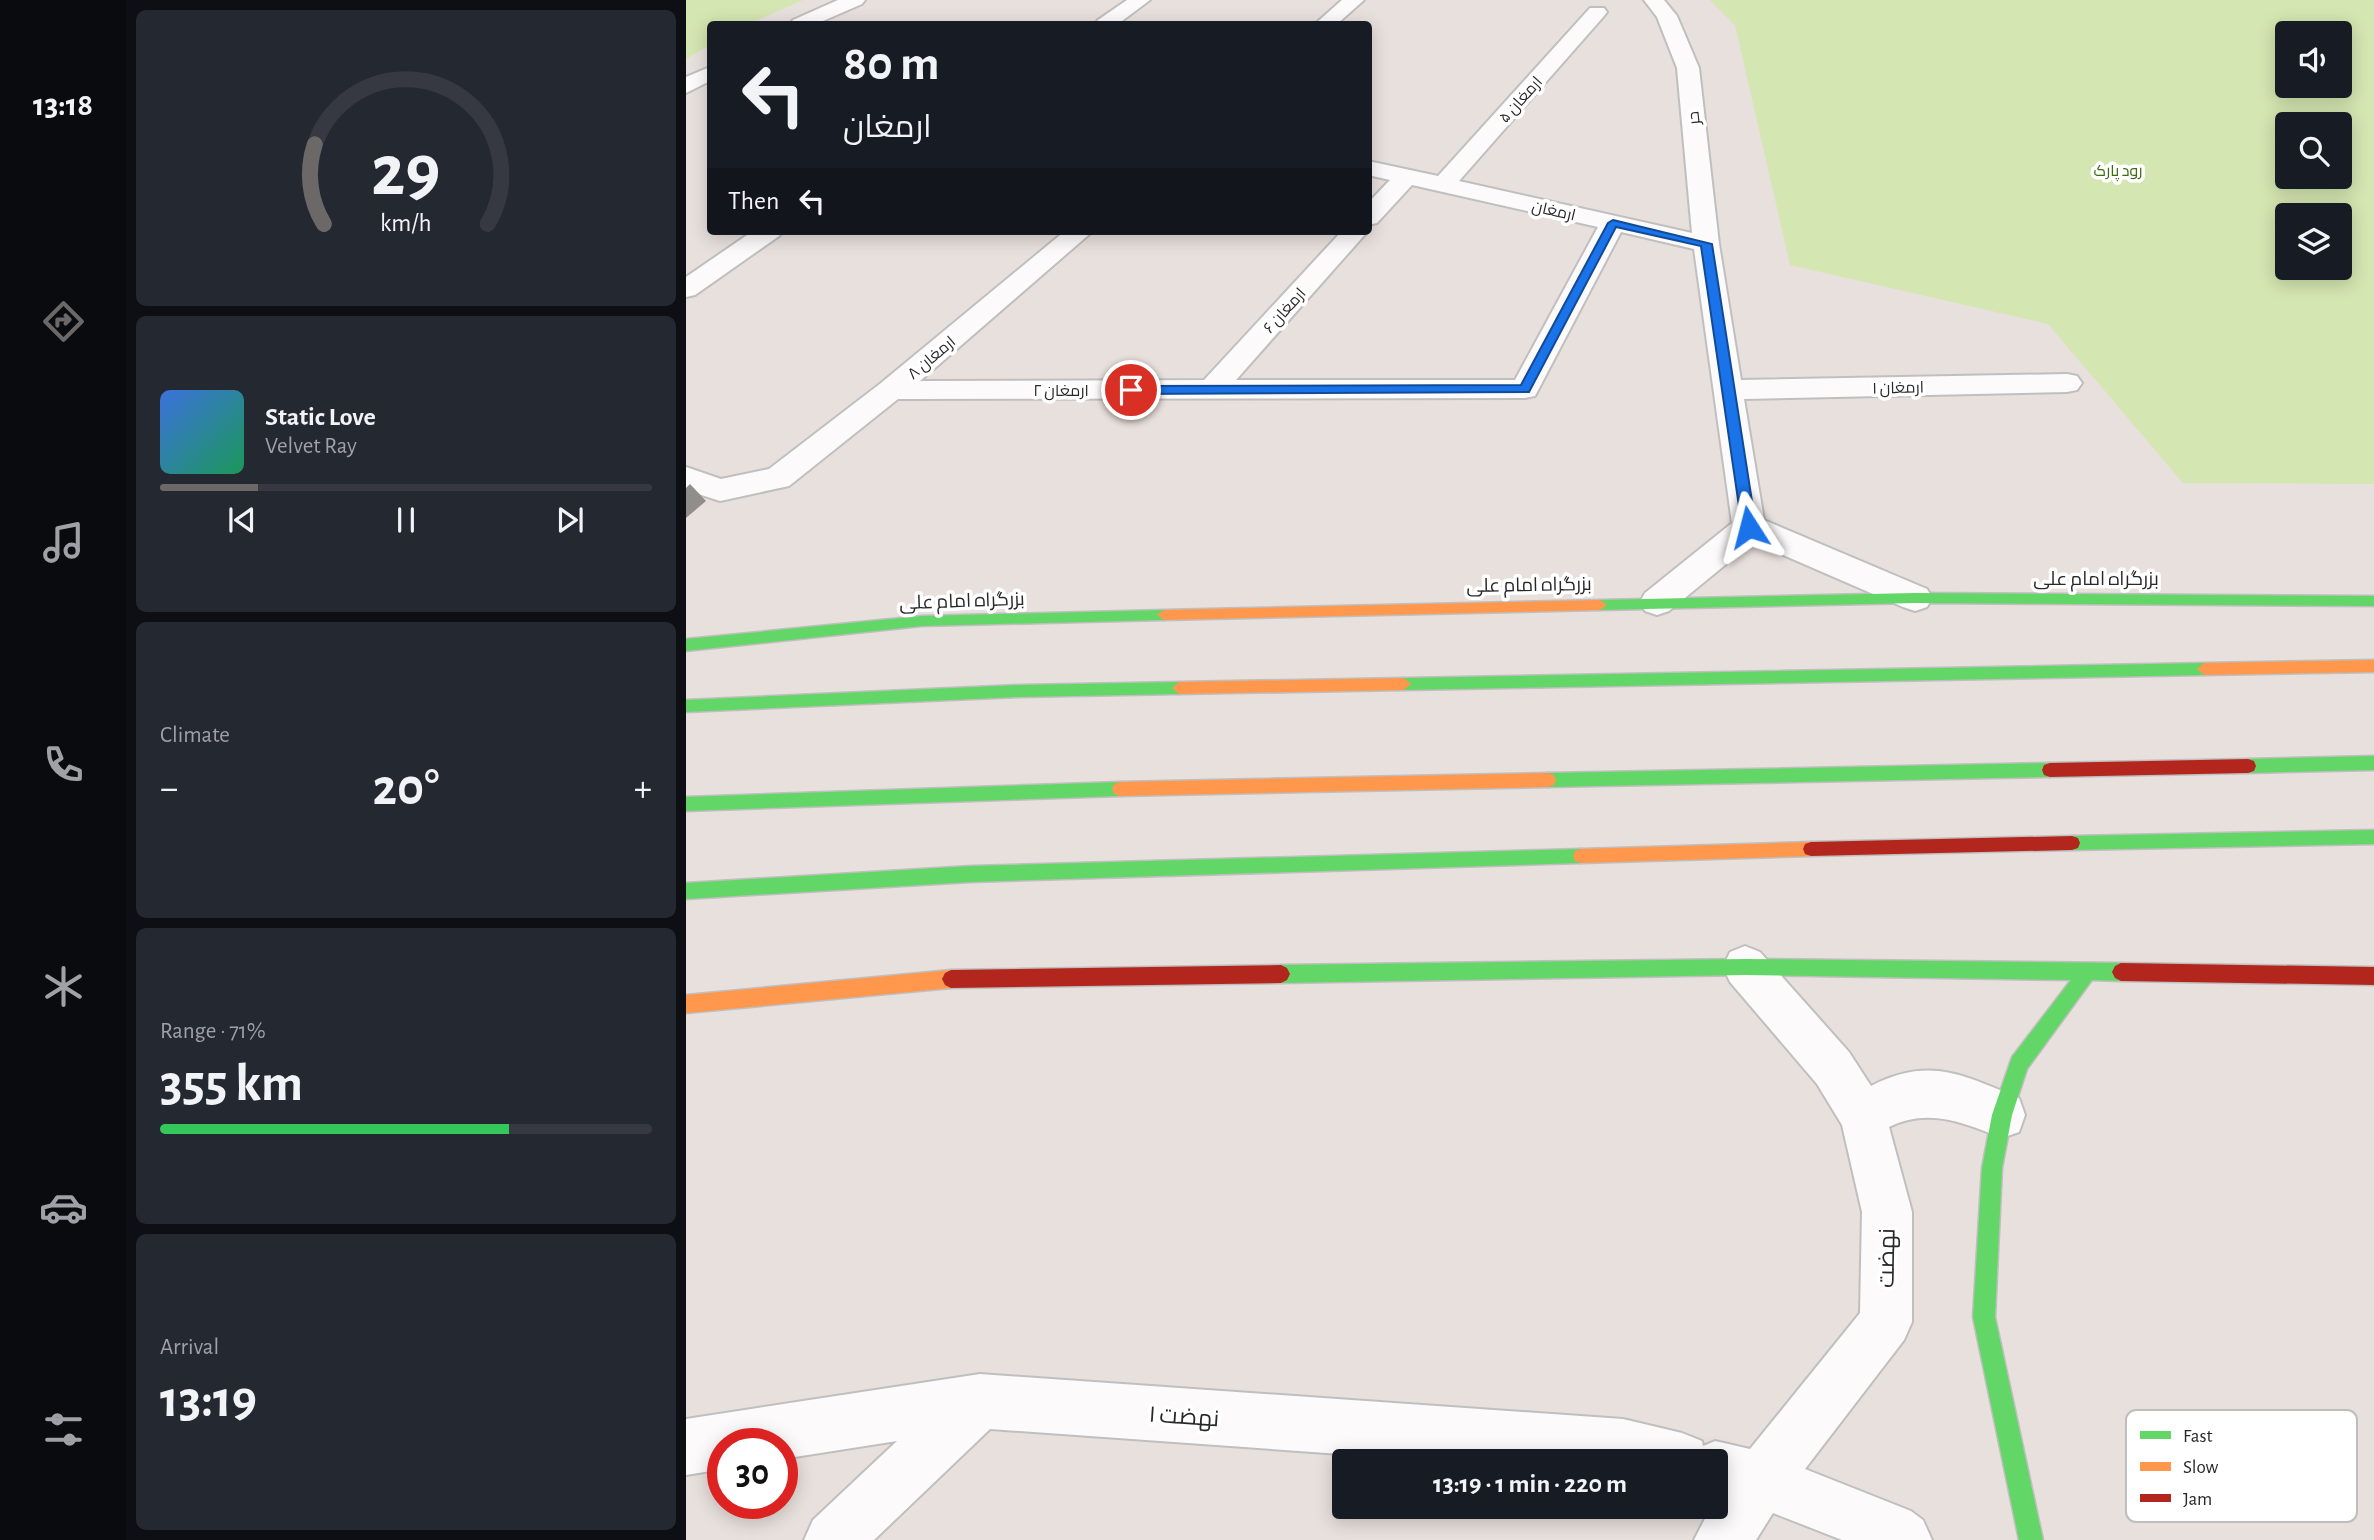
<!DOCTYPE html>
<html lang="en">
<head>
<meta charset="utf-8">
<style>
	:root { --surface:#171b24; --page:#242831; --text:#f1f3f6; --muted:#9ea1a6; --line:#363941; --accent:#6b6867 }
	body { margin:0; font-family:"Alegreya Sans",Cairo,sans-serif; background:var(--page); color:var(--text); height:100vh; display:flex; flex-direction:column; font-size:26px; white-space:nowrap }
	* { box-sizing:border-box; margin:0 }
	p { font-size:23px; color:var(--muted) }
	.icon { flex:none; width:38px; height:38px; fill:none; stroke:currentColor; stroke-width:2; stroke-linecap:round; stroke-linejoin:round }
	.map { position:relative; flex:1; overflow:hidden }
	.details { display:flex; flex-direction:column; gap:10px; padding:10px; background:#0d0f14; width:560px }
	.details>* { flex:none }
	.hud { position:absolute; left:21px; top:21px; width:665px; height:214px; border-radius:7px; box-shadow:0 4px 18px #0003; background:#171b24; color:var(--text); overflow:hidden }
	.fabs { position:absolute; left:1589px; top:21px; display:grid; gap:14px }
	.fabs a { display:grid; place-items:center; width:77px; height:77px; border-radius:7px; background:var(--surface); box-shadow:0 4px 18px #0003; font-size:35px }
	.speed { position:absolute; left:21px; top:1428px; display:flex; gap:14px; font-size:35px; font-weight:700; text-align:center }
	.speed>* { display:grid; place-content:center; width:91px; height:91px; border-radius:50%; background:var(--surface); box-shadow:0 4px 18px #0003; line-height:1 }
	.speed .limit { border:10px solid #d22; background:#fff; color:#111 }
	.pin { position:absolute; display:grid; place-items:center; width:60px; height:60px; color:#fff; margin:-30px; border:4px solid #fff; border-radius:50%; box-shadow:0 2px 7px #0007 }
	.me { position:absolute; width:77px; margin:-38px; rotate:351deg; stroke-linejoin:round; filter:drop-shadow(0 0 5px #0008) }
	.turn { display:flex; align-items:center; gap:24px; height:147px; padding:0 21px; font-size:32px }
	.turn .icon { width:91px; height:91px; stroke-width:2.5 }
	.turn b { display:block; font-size:49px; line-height:60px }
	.then { display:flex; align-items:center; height:66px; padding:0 21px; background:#0003; gap:14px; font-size:26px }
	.big { font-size:52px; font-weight:600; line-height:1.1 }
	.details .widget { flex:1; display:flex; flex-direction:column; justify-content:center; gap:10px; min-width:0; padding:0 24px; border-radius:10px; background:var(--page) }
	.details .dial { align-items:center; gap:0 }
	.dial svg { height:182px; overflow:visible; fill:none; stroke:var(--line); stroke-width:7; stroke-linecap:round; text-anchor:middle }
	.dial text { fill:var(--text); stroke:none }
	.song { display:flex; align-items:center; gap:21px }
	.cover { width:84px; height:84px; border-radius:10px; background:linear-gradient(135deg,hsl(220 70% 55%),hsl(150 70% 35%)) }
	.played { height:7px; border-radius:4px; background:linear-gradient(90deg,var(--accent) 20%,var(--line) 20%) }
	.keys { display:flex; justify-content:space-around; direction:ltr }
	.heat { display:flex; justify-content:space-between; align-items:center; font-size:38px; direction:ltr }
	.charge { height:10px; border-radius:5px; background:linear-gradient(90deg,#34c759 71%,var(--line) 0) }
	.trip { position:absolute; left:646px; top:1449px; width:396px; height:70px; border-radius:7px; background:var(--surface); box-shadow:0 4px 18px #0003; font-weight:600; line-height:70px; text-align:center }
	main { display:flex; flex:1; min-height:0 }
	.dock { display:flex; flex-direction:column; width:126px; justify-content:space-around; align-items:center; background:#090b0e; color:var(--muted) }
	.dock .icon { width:49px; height:49px }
	.dock .on { color:var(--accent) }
	.dock b { font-size:32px; color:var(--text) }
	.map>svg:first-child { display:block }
	.green { fill:#d4e6b1; fill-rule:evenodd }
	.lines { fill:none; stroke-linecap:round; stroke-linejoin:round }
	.street-casing { stroke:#c0bfbf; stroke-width:4 }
	.fast-casing { stroke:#c0bfbf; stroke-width:3 }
	.slow-casing { stroke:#c0bfbf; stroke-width:3 }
	.jam-casing { stroke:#c0bfbf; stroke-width:3 }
	.street { fill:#fcfafa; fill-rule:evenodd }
	.fast { fill:#63d668; fill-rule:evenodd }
	.slow { fill:#ff974d; fill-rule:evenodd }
	.jam { fill:#b3261e; fill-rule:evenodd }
	.shaded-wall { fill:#908d8b }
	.route { fill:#1a73e8; stroke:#114b97; stroke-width:2 }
	.labels { text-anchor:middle; stroke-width:7; stroke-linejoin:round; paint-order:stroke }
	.far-street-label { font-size:16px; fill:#282828; stroke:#fff }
	.far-park-label { font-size:16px; fill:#3b6c11; stroke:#fff }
	.street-label { font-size:19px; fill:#282828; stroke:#fff }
	.near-street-label { font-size:23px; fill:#282828; stroke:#fff }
	.key { fill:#fff; stroke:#bebebe; stroke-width:2 }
	.key-label { font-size:19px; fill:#282828 }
</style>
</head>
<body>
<main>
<nav class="dock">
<b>13:18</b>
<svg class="icon on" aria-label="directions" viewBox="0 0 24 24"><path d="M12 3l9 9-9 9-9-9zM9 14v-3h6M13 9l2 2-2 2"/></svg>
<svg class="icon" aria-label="music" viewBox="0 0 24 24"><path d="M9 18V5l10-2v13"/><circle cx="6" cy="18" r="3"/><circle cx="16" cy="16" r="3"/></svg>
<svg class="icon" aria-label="phone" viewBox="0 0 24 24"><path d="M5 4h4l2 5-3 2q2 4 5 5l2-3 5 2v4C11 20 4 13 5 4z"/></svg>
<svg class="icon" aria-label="climate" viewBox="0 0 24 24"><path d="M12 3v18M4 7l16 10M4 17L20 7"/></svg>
<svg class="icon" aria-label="car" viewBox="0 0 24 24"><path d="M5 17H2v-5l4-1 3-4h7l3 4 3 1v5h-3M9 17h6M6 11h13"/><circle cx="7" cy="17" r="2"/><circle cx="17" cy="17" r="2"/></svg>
<svg class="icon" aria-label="filters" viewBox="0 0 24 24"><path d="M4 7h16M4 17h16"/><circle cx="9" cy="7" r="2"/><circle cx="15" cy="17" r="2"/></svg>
</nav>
<section class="details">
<div class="widget dial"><svg viewBox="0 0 100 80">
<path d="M14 69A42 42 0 1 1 86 69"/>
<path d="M14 69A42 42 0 0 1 10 34" stroke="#6b6867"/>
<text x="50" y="56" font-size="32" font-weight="700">29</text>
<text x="50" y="72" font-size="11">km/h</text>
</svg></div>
<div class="widget">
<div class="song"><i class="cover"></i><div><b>Static Love</b><p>Velvet Ray</p></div></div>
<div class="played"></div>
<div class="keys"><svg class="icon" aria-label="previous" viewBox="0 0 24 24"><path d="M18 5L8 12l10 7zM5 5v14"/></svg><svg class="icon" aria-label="pause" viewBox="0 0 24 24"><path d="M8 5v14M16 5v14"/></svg><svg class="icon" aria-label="next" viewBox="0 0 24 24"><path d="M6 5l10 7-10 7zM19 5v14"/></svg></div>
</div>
<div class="widget"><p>Climate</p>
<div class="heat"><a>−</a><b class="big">20°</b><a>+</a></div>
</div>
<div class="widget"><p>Range · 71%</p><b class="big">355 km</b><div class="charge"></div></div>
<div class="widget"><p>Arrival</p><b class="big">13:19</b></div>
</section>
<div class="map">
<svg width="1688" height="1540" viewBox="0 0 1688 1540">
	<rect width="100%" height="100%" fill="#e8e0dc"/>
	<g class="green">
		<path d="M0,0H117L63,24H24V45L0,59Z"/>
		<path d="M1024,0H1688V484L1497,483L1362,324L1104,265L1049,25ZM1601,33H1654V86H1601ZM1601,124H1654V177H1601ZM1601,215H1654V268H1601Z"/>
	</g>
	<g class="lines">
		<g class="street-casing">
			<g id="street">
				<path d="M152,0H179L176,4L130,24H104L107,20Z"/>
				<path d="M441,0H464L432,24H409L412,20Z"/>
				<path d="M656,0H678L651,24H629Z"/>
				<path d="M958,0H978L991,16L1013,68L1033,244L1055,380L1381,374L1391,376L1396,383L1391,390L1381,392L1058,399L1078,520L1241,589L1246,598L1241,607L1229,611L1217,607L1067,542L983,611L971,615L959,611L954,602L959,593L1046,523L1008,249L935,232L849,396L839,398L212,399L103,486L34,501L0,490V467L35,479L83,469L195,383L379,231H407L234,381L518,380L656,231H682L550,380H829L912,227L726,185L691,223L682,225V203L704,180L682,175V161L752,176L904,8H918L921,12L918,16L773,181L1006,233L991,68L971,17Z"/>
				<path d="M24,67V81L0,93V77Z"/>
				<path d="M67,231H97L93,236L9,295L0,297V277Z"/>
				<path d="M1059,946L1074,952L1163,1052L1185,1086C1243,1056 1277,1075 1333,1098L1339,1115L1333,1132L1316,1138C1279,1123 1242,1107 1203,1127L1226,1212V1322L1218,1340L1119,1469L1225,1511L1237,1520L1246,1540H1156L1087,1513L1070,1540H1008L1025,1507H1029L1031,1497H1029V1461H753L304,1429L188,1540H118L127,1520L211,1441L96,1459V1444H37V1469L0,1475V1419L294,1374L937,1419L996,1433L1016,1441L1017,1446L1029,1441L1064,1449L1174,1313L1176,1212L1156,1125L1131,1084L1044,982L1037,967L1044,952Z"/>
			</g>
		</g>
		<g class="fast-casing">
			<g id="fast">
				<path d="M1229,593L1688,596V606L1229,603L914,610L907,605L914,600Z"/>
				<path d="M478,610L485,615L478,620L236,626L0,651V639L236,616Z"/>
				<path d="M1518,663L1525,669L1518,675L718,690L711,684L718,678Z"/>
				<path d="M493,682L500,688L493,694L334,697L0,712V700L334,685Z"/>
				<path d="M1688,756V770L1562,773L1556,771L1554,766L1556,761L1562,759Z"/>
				<path d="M1364,763L1370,765L1372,770L1370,775L1364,777L862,787L856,785L854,780L856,775L862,773Z"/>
				<path d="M434,782L440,784L442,789L440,794L434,796L0,811V797Z"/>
				<path d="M1688,830V844L1386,850L1380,848L1378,843L1380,838L1386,836Z"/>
				<path d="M895,849L901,851L903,856L901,861L895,863L285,882L0,899V883L285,866Z"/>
				<path d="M1059,959L1435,963L1441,966L1444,972L1441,978L1435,981L1406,980L1341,1069L1326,1115L1316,1168L1309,1317L1357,1540H1333L1287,1317L1296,1168L1306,1115L1326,1057L1385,980L1059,975L595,983L589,980L586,974L589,968L595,965Z"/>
			</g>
		</g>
		<g class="slow-casing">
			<g id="slow">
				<path d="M914,600L921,605L914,610L478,620L471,615L478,610Z"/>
				<path d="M1688,660V672L1518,675L1511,669L1518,663Z"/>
				<path d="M718,678L725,684L718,690L493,694L486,688L493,682Z"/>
				<path d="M862,773L868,775L870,780L868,785L862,787L434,796L428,794L426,789L428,784L434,782Z"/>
				<path d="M1125,842L1131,844L1133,849L1131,854L1125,856L895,863L889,861L887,856L889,851L895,849Z"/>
				<path d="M265,970L271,973L274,979L271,985L265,988L0,1013V995Z"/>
			</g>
		</g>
		<g class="jam-casing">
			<g id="jam">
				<path d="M1562,759L1568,761L1570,766L1568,771L1562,773L1364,777L1358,775L1356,770L1358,765L1364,763Z"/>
				<path d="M1386,836L1392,838L1394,843L1392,848L1386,850L1125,856L1119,854L1117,849L1119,844L1125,842Z"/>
				<path d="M1435,963L1688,967V985L1435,981L1429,978L1426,972L1429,966Z"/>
				<path d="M595,965L601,968L604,974L601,980L595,983L265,988L259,985L256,979L259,973L265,970Z"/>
			</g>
		</g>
		<use href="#street" class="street"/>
		<use href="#fast" class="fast"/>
		<use href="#slow" class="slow"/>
		<use href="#jam" class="jam"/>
	</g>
	<path class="shaded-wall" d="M4,484L20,501L0,518V488Z"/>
	<path class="route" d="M927,220L1026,244L1070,527L1068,531L1063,532L1056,527L1015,246L930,227L843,392L445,394L439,390L445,386L835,385L922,223Z"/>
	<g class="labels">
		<g class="far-street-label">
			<text transform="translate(834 99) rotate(-48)" y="6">ارمغان ۵</text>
			<text transform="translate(1007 118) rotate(-96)" y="6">حر</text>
			<text transform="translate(868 210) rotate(13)" y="6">ارمغان</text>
			<text transform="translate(598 310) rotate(-48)" y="6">ارمغان ۶</text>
			<text transform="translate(245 357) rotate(-40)" y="6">ارمغان ۸</text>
			<text transform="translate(1212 387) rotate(-1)" y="6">ارمغان ۱</text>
			<text x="375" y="396">ارمغان ۲</text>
		</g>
		<g class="far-park-label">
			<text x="1432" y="176">رود پارک</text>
		</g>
		<g class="street-label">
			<text x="1410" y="585">بزرگراه امام علی</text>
			<text transform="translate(843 584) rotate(-1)" y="7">بزرگراه امام علی</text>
			<text transform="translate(276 600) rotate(-2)" y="7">بزرگراه امام علی</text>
		</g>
		<g class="near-street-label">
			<text transform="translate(1200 1258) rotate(-89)" y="8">نهضت</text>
			<text transform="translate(498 1416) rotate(4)" y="8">نهضت ۱</text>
		</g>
	</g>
	<rect x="1440" y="1410" width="231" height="112" rx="10" class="key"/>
	<rect x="1454" y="1431" width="31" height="8" fill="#63d668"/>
	<rect x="1454" y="1462" width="31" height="9" fill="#ff974d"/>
	<rect x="1454" y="1494" width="31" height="8" fill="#b3261e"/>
	<g class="key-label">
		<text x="1497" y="1442">Fast</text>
		<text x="1497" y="1473">Slow</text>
		<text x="1497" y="1505">Jam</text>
	</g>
</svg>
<div class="fabs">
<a><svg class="icon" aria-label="sound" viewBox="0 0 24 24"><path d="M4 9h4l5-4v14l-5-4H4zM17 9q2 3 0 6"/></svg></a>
<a><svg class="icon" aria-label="search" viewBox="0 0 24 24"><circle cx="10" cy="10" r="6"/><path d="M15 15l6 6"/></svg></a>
<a><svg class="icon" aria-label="layers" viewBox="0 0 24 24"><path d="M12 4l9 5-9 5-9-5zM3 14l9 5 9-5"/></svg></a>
</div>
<div class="speed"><div class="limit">30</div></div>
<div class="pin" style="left:445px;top:390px;background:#d93025"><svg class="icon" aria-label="arrive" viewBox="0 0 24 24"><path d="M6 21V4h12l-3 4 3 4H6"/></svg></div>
<svg class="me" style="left:1063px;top:527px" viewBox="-20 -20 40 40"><path d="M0-17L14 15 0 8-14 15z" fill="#1a73e8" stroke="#fff" stroke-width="4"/></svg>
<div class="trip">13:19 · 1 min · 220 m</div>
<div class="hud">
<div class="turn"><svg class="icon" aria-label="left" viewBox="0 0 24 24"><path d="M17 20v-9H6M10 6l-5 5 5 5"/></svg><div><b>80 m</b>ارمغان</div></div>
<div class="then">Then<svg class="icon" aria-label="left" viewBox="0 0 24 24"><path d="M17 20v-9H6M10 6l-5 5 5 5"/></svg></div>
</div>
</div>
</main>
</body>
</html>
